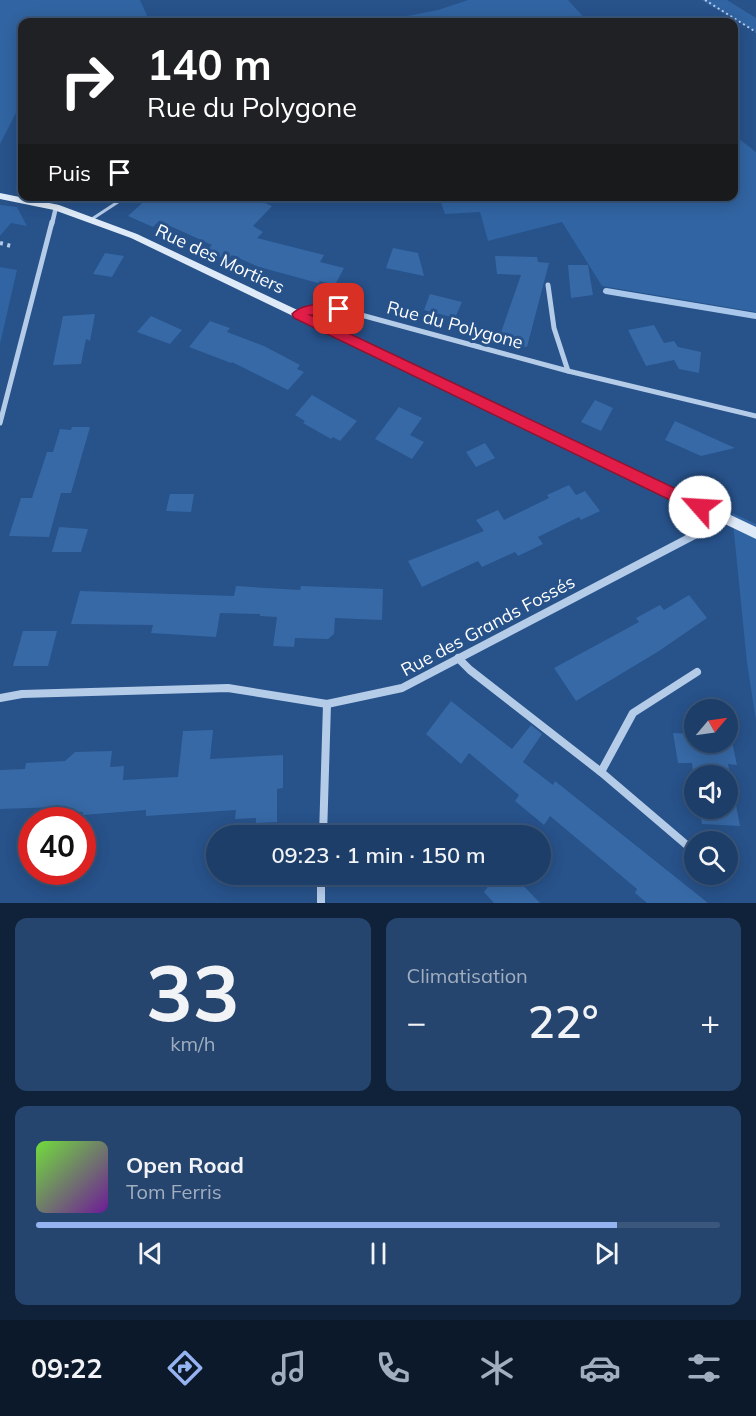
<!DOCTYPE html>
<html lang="fr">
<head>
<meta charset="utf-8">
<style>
	:root { --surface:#1d3e68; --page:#25456e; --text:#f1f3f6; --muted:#a0aec0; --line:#3b577c; --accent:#95b2f1 }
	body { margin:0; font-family:Mulish,sans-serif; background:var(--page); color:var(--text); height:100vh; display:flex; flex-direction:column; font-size:22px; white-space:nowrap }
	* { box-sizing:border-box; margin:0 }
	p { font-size:20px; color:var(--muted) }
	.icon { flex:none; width:33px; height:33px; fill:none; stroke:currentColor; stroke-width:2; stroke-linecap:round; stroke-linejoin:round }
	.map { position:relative; height:903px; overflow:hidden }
	.side { display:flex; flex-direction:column; gap:15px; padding:15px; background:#102239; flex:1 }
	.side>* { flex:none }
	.top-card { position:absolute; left:18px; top:18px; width:720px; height:183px; border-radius:12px; box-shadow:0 3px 15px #0003,0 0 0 2px var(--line); background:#202124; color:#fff; overflow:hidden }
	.needle { width:39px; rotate:61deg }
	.buttons { position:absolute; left:684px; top:699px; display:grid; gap:12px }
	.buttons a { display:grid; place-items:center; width:54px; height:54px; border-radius:50%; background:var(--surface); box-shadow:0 3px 15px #0003,0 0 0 2px var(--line); font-size:30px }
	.speed { position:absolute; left:18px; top:807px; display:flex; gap:12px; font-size:30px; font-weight:700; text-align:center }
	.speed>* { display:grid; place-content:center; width:78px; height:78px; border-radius:50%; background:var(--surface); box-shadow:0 3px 15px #0003,0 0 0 2px var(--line); line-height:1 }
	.speed .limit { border:9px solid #d22; background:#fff; color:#111 }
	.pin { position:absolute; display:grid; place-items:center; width:51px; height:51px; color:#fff; margin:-26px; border-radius:12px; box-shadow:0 3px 9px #0006 }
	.me { position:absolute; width:66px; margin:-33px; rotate:296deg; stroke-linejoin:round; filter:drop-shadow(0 0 4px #0008) }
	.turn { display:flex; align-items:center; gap:21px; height:126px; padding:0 30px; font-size:27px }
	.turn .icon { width:78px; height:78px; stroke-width:2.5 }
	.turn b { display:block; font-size:42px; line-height:51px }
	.then { display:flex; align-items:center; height:57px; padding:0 30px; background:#0003; gap:12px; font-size:22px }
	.big { font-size:45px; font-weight:600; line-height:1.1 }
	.side .tile { flex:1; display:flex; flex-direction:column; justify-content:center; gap:9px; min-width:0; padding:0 21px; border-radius:12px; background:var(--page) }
	.side .dial { align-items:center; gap:0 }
	.dial b { font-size:78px; line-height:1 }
	.song { display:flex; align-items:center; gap:18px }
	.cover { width:72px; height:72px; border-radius:9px; background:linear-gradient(135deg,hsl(100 70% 55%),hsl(280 70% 35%)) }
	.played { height:6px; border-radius:3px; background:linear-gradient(90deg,var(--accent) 85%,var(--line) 85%) }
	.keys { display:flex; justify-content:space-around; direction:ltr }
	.heat { display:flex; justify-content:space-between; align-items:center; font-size:33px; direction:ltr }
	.side .tiles { flex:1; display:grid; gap:15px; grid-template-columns:1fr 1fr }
	.tile:last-child { grid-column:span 2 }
	.trip { position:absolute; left:206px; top:825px; width:345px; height:60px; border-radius:30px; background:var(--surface); box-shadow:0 3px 15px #0003,0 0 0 2px var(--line); font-weight:600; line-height:60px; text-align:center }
	.menu { display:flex; height:96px; justify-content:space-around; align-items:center; background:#0c192a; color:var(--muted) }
	.menu .icon { width:42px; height:42px }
	.menu .active { color:var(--accent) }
	.menu b { font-size:27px; color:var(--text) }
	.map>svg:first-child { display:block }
	.green { fill:#3164a2 }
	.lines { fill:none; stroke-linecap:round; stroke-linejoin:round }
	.stream { stroke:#a9c7ea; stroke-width:6 }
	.building { fill:#3769a6 }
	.path-far1 { stroke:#b5cce9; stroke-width:2; stroke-dasharray:2 3; stroke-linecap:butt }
	.path { stroke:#b5cce9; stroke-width:4; stroke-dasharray:3 4.5; stroke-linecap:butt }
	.lane { stroke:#b5cce9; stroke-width:3 }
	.street-far2 { stroke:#b5cce9; stroke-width:4.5 }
	.street-far1 { stroke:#b5cce9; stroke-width:5 }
	.street { stroke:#b5cce9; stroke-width:8 }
	.secondary { fill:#dfeaf8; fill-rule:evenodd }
	.route { fill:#e11d48; stroke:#92132f; stroke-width:1.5 }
	.labels { text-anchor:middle; stroke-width:6; stroke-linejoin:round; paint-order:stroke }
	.street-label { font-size:18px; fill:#fff; stroke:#27528a }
</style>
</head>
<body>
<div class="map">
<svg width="756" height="903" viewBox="0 0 756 903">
	<rect width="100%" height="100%" fill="#27528a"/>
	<g class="green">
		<path d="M0,0H140L150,22H22V109L17,111L0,144Z"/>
		<path d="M468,0H568L588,22H378L438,10Z"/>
		<path d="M701,0H727L756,18V32Z"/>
		<path d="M734,135L756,152V312L602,286L562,222L488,241L480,212L445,214L439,197L734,196Z"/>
		<path d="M0,205L17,207L27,226L11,223L0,236Z"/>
		<path d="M0,267L17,270L0,344Z"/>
		<path d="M732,513L756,524V721L747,663Z"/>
	</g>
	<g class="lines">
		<path class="stream" d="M606,291L756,316"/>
	</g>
	<g class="building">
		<path d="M150,196H247L272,206L253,226L263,232L257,238L324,255L320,262L344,268L335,285L320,281L318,283L259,267L232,255L227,260L206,251L212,245L159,221L153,227L128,216Z"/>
		<path d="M393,248L418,253L424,276L386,268Z"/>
		<path d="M105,253L124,256L112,277L93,274Z"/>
		<path d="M495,256L537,257L538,262L549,263L527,347L498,341L521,275L497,274Z"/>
		<path d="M568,265H588L593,295L571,298Z"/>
		<path d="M430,294L462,302L455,318L424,310Z"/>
		<path d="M95,314L90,341L86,339L81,364L53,365L63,316Z"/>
		<path d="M151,316L182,330L170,344L137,332Z"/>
		<path d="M210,321L230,328L227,332L264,346L283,356L300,365L297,369L304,372L288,390L232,362L231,363L189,347Z"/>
		<path d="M654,325L664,343L674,341L678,347L701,352L699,373L679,369L674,360L646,366L628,330Z"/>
		<path d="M312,395L357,421L340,441L333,437L331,439L303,423L305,421L295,415Z"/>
		<path d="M595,400L613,408L601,431L581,422Z"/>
		<path d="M399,407L422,418L410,435L424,442L412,459L375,439Z"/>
		<path d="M675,421L735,448L701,456L665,440Z"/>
		<path d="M72,427H90L71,493H61L49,537L9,536L21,498H32L47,452H53L60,429L71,430Z"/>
		<path d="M485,443L495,458L476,467L466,452Z"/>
		<path d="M569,485L576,495L585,491L600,511L581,520L579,517L538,537L543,544L518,556L515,552L482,567L478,561L422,587L408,561L484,531L476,520L498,510L504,520L549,498L547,495Z"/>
		<path d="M170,494H194L191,512L166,511Z"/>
		<path d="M59,527L88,529L81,552H52Z"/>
		<path d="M236,586L300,590L301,586L383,589L382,620L335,618L334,634L328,639L295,638L294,647L273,646L277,617L260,616V614L220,613L216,637L151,633L153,625L71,624L80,591L234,596Z"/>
		<path d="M689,595L707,618L659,651L576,701L554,668L639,622L636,618L660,605L664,610Z"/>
		<path d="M23,631H57L48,666H13Z"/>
		<path d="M451,701L512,749L531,725L542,734L523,762L553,785L555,781L708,903H647L635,893L637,889L550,816L544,825L515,801L519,795L469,753L461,764L426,734Z"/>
		<path d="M691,716H694V742H728V723L737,765L728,764L740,826L702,824L699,808H728V776H694V779L692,763H678L673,733L694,734Z"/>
		<path d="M213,730L210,759L283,755V788L277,789V822L256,823V818L235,819L236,810L146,816V810L83,815V812L56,813L57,807L0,809V770L25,769L26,763L65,761L75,752L112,751L110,767L124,766L123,780L178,777L183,731Z"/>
		<path d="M497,874H512L540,903H494L484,892Z"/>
	</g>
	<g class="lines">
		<path class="path-far1" d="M705,0L756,32"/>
		<path class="path" d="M0,243L11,246"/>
		<path class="lane" d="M92,219L127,196"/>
		<path class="street-far2" d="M52,224L56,207"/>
		<g class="street-far1">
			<path d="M548,285L554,328L568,371"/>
			<path d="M298,314L311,309H339L568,371L756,416"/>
			<path d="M0,423L52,222"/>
		</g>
		<g class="street">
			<path d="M458,658L470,670L601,772L689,847"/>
			<path d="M0,698L22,694L228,688L327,704L402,688L708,528L722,517"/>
			<path d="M601,772L633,713L697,672"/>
			<path d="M323,836L327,704"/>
			<path d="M321,874V903"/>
		</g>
		<path class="secondary" d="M0,193L59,205L137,234L756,527V539L131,238L54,210L0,199Z"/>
	</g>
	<path class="route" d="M339,304L343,305V312L310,315L706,503L708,507L706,512L700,513L695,512L294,318L292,314C303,302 324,305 339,304Z"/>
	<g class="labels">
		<g class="street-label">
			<text transform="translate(220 259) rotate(25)" y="6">Rue des Mortiers</text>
			<text transform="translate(455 325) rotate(15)" y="6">Rue du Polygone</text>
			<text transform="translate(488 626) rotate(-28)" y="6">Rue des Grands Fossés</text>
		</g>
	</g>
</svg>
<div class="buttons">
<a><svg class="needle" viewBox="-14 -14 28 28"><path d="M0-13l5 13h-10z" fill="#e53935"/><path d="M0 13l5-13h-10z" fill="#a0aec0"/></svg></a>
<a><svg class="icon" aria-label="sound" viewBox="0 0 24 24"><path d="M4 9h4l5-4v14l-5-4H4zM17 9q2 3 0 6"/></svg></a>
<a><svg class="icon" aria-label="search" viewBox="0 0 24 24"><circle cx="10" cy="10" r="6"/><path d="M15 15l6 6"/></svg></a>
</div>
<div class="speed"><div class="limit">40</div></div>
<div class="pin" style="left:339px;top:309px;background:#d93025"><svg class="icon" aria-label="arrive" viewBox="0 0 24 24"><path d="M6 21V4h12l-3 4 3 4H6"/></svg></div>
<svg class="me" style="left:700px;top:507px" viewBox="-20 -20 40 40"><circle r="19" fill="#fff"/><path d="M0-13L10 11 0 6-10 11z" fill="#e11d48"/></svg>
<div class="trip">09:23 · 1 min · 150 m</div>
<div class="top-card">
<div class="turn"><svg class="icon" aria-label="right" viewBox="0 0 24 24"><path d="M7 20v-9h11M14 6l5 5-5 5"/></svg><div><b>140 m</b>Rue du Polygone</div></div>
<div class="then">Puis<svg class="icon" aria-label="arrive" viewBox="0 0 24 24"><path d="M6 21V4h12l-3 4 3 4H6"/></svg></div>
</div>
</div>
<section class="side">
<div class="tiles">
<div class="tile dial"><b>33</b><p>km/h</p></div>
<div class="tile"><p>Climatisation</p>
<div class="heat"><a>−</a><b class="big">22°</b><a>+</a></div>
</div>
<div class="tile">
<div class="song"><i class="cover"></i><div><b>Open Road</b><p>Tom Ferris</p></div></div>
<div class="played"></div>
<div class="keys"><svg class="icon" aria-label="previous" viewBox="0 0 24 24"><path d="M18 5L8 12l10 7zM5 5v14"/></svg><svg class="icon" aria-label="pause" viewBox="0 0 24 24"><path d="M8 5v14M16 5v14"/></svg><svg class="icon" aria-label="next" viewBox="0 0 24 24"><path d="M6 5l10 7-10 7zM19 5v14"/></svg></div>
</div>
</div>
</section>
<nav class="menu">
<b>09:22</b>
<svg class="icon active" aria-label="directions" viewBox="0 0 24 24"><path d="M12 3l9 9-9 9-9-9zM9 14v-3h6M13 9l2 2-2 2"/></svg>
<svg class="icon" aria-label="music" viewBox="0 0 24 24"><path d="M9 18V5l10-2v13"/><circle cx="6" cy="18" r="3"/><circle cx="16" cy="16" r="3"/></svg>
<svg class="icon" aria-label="phone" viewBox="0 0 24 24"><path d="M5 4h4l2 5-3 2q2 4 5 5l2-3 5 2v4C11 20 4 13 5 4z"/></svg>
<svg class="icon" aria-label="climate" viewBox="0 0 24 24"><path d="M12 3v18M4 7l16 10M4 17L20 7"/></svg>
<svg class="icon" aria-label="car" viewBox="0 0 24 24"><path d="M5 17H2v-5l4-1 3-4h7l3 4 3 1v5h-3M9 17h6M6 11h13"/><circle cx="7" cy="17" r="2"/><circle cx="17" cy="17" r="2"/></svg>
<svg class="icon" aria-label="filters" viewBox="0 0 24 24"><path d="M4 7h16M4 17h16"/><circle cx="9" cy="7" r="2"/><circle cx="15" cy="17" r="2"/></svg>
</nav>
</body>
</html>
